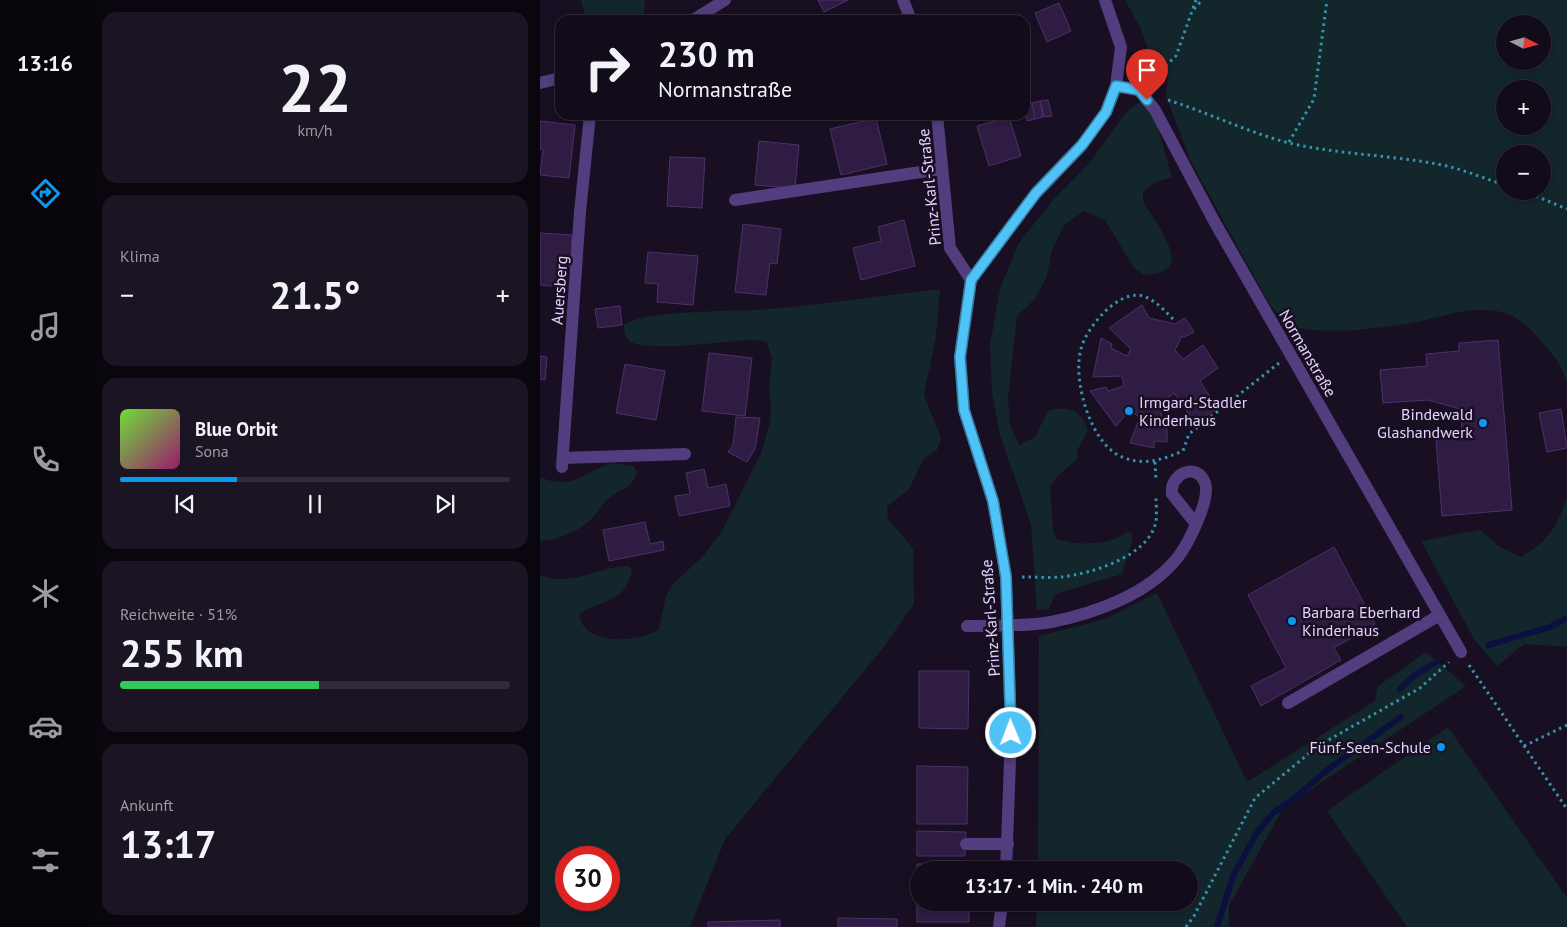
<!DOCTYPE html>
<html lang="de">
<head>
<meta charset="utf-8">
<style>
	:root { --surface:#120b1a; --page:#1b1423; --text:#f1f3f6; --muted:#9c9ba2; --line:#312b39; --accent:#0d98ef }
	body { margin:0; font-family:"PT Sans",sans-serif; background:var(--page); color:var(--text); height:100vh; display:flex; flex-direction:column; font-size:19px; white-space:nowrap }
	* { box-sizing:border-box; margin:0 }
	p { font-size:16px; color:var(--muted) }
	.icon { flex:none; width:28px; height:28px; fill:none; stroke:currentColor; stroke-width:2; stroke-linecap:round; stroke-linejoin:round }
	.map { position:relative; flex:1; overflow:hidden }
	.side { display:flex; flex-direction:column; gap:12px; padding:12px; background:#0a060e; width:450px }
	.side>* { flex:none }
	.hud { position:absolute; left:15px; top:15px; width:475px; height:105px; border-radius:15px; box-shadow:0 2px 8px #0003,0 0 0 1px var(--line); background:#120b1a; color:var(--text); overflow:hidden }
	.needle { width:32px; rotate:96deg }
	.tools { position:absolute; left:956px; top:15px; display:grid; gap:10px }
	.tools a { display:grid; place-items:center; width:55px; height:55px; border-radius:50%; background:var(--surface); box-shadow:0 2px 8px #0003,0 0 0 1px var(--line); font-size:25px }
	.speed { position:absolute; left:15px; top:846px; display:flex; gap:10px; font-size:25px; font-weight:700; text-align:center }
	.speed>* { display:grid; place-content:center; width:65px; height:65px; border-radius:50%; background:var(--surface); box-shadow:0 2px 8px #0003,0 0 0 1px var(--line); line-height:1 }
	.speed .limit { border:8px solid #d22; background:#fff; color:#111 }
	.pin { position:absolute; display:grid; place-items:center; width:42px; height:42px; color:#fff; margin:-51px -21px; border-radius:50% 50% 50% 0; rotate:-45deg; box-shadow:0 0 5px #0007 }
	.pin .icon { rotate:45deg }
	.me { position:absolute; width:55px; margin:-28px; rotate:359deg; stroke-linejoin:round; filter:drop-shadow(0 0 4px #0008) }
	.turn { display:flex; align-items:center; gap:18px; height:105px; padding:0 20px; font-size:22px }
	.turn .icon { width:65px; height:65px; stroke-width:2.5 }
	.turn b { display:block; font-size:35px; line-height:42px }
	.big { font-size:38px; font-weight:700; line-height:1.1 }
	.side .widget { flex:1; display:flex; flex-direction:column; justify-content:center; gap:8px; min-width:0; padding:0 18px; border-radius:15px; background:var(--page) }
	.side .dial { align-items:center; gap:0 }
	.dial b { font-size:65px; line-height:1 }
	.song { display:flex; align-items:center; gap:15px }
	.cover { width:60px; height:60px; border-radius:8px; background:linear-gradient(135deg,hsl(100 70% 55%),hsl(320 70% 35%)) }
	.played { height:5px; border-radius:2px; background:linear-gradient(90deg,var(--accent) 30%,var(--line) 30%) }
	.keys { display:flex; justify-content:space-around; direction:ltr }
	.heat { display:flex; justify-content:space-between; align-items:center; font-size:28px; direction:ltr }
	.charge { height:8px; border-radius:4px; background:linear-gradient(90deg,#34c759 51%,var(--line) 0) }
	.trip { position:absolute; left:370px; top:861px; width:288px; height:50px; border-radius:25px; background:var(--surface); box-shadow:0 2px 8px #0003,0 0 0 1px var(--line); font-weight:700; line-height:50px; text-align:center }
	main { display:flex; flex:1; min-height:0 }
	.dock { display:flex; flex-direction:column; width:90px; justify-content:space-around; align-items:center; background:#07040a; color:var(--muted) }
	.dock .icon { width:35px; height:35px }
	.dock .selected { color:var(--accent) }
	.dock b { font-size:22px; color:var(--text) }
	.map>svg:first-child { display:block }
	.green { fill:#13262c; fill-rule:evenodd }
	.lines { fill:none; stroke-linecap:round; stroke-linejoin:round }
	.stream { stroke:#0c103e; stroke-width:6 }
	.building { fill:#2f1c42; stroke:#4d306d }
	.path { stroke:#3593ae; stroke-width:3; stroke-dasharray:2.5 4; stroke-linecap:butt }
	.minor { stroke:#523d7f; stroke-width:12 }
	.route-casing { stroke:#337fa1; stroke-width:12 }
	.route { stroke:#4fc3f7; stroke-width:9 }
	.poi-dot { fill:#0d98ef; stroke:#180f22; stroke-width:2 }
	.labels { text-anchor:middle; stroke-width:5; stroke-linejoin:round; paint-order:stroke }
	.street-label { font-size:16px; fill:#e3d3fd; stroke:#180f22 }
	.poi-label { font-size:16px; fill:#e3d3fd; stroke:#180f22; text-anchor:start }
</style>
</head>
<body>
<main>
<nav class="dock">
<b>13:16</b>
<svg class="icon selected" aria-label="directions" viewBox="0 0 24 24"><path d="M12 3l9 9-9 9-9-9zM9 14v-3h6M13 9l2 2-2 2"/></svg>
<svg class="icon" aria-label="music" viewBox="0 0 24 24"><path d="M9 18V5l10-2v13"/><circle cx="6" cy="18" r="3"/><circle cx="16" cy="16" r="3"/></svg>
<svg class="icon" aria-label="phone" viewBox="0 0 24 24"><path d="M5 4h4l2 5-3 2q2 4 5 5l2-3 5 2v4C11 20 4 13 5 4z"/></svg>
<svg class="icon" aria-label="climate" viewBox="0 0 24 24"><path d="M12 3v18M4 7l16 10M4 17L20 7"/></svg>
<svg class="icon" aria-label="car" viewBox="0 0 24 24"><path d="M5 17H2v-5l4-1 3-4h7l3 4 3 1v5h-3M9 17h6M6 11h13"/><circle cx="7" cy="17" r="2"/><circle cx="17" cy="17" r="2"/></svg>
<svg class="icon" aria-label="filters" viewBox="0 0 24 24"><path d="M4 7h16M4 17h16"/><circle cx="9" cy="7" r="2"/><circle cx="15" cy="17" r="2"/></svg>
</nav>
<section class="side">
<div class="widget dial"><b>22</b><p>km/h</p></div>
<div class="widget"><p>Klima</p>
<div class="heat"><a>−</a><b class="big">21.5°</b><a>+</a></div>
</div>
<div class="widget">
<div class="song"><i class="cover"></i><div><b>Blue Orbit</b><p>Sona</p></div></div>
<div class="played"></div>
<div class="keys"><svg class="icon" aria-label="previous" viewBox="0 0 24 24"><path d="M18 5L8 12l10 7zM5 5v14"/></svg><svg class="icon" aria-label="pause" viewBox="0 0 24 24"><path d="M8 5v14M16 5v14"/></svg><svg class="icon" aria-label="next" viewBox="0 0 24 24"><path d="M6 5l10 7-10 7zM19 5v14"/></svg></div>
</div>
<div class="widget"><p>Reichweite · 51%</p><b class="big">255 km</b><div class="charge"></div></div>
<div class="widget"><p>Ankunft</p><b class="big">13:17</b></div>
</section>
<div class="map">
<svg width="1027" height="927" viewBox="0 0 1027 927">
	<rect width="100%" height="100%" fill="#180f22"/>
	<g class="green">
		<path d="M41,0H105L103,20H46Z"/>
		<path d="M585,0H1027V385C1022,364 1017,360 1003,343C993,332 980,317 965,313C933,303 898,319 867,324C831,329 781,336 746,325L729,303L651,162L626,96L628,74L627,69L611,60L602,31ZM965,24H1002V61H965ZM965,89H1002V126H965ZM965,154H1002V191H965Z"/>
		<path d="M598,103H602L615,117L632,178C620,179 611,184 603,192V201C610,216 647,258 624,271C619,274 610,274 604,275L594,268L565,220L544,211L524,225L512,250L507,276L495,299L477,316L468,398L470,424L479,445L495,437L508,411C528,405 541,410 548,430L537,451L538,458L517,477L510,487L513,531L516,538C535,547 572,545 587,532L592,533V542L582,574L515,594L509,609L497,610L491,524L460,435L452,393L450,345L460,289L478,244L514,199L551,161L587,111Z"/>
		<path d="M400,289L396,336L384,395L401,438L397,450L384,458L369,489L347,507L348,519L373,548L374,604L343,648L185,839L150,927H0V575C32,588 58,566 89,566L92,570C86,603 62,599 39,614C43,647 99,643 119,629L126,596L132,585L164,555L182,531L221,453L230,423L231,409L229,386L232,359L227,342L212,340C188,341 108,352 91,342C85,338 84,332 84,325C106,309 199,312 230,309C287,304 344,295 400,289ZM26,858H69V900H26Z"/>
		<path d="M71,463L94,466L97,472C90,492 81,487 67,500C62,504 60,510 55,515C42,530 20,540 0,541V477C30,491 44,473 71,463Z"/>
		<path d="M1027,496V647L984,644L957,666L934,639L881,541L940,530L960,547L981,557C1007,543 1019,524 1027,496Z"/>
		<path d="M617,593L707,782L835,701L838,686L886,652L926,686L743,808L689,906V927H496L497,903L649,902V870H498L499,636L565,619Z"/>
		<path d="M908,727L1027,898V927H867L787,811Z"/>
	</g>
	<g class="lines">
		<g class="stream">
			<path d="M948,645L1010,627L1027,618"/>
			<path d="M860,689L875,675L898,661"/>
			<path d="M677,927L693,876L716,834L733,813L756,797L787,770L861,717"/>
		</g>
	</g>
	<g class="building">
		<path d="M278,0H308L284,12Z"/>
		<path d="M519,3L531,31L507,42L495,13Z"/>
		<path d="M508,100L512,116L504,117L500,101Z"/>
		<path d="M500,101L503,117L495,119L492,103Z"/>
		<path d="M492,103L495,119L487,121L485,104Z"/>
		<path d="M469,117L481,156L449,166L437,126Z"/>
		<path d="M336,118L347,164L301,175L290,129Z"/>
		<path d="M0,121L35,125L29,178L0,175L3,149H0Z"/>
		<path d="M219,141L259,145L255,188L215,185Z"/>
		<path d="M130,157L165,158L162,208L127,206Z"/>
		<path d="M364,220L375,266L321,280L313,248L341,241L338,227Z"/>
		<path d="M203,224L241,229L237,264L230,263L226,295L195,292Z"/>
		<path d="M0,233L32,235L31,266L23,265L22,287L0,285Z"/>
		<path d="M108,252L158,256L153,305L117,302L118,284L105,283Z"/>
		<path d="M602,305L609,318L635,324L645,318L654,332L644,337L642,336L635,350L643,359L663,345L678,368L660,381L677,408L656,424L634,393L622,403L621,419L627,421V442L614,441V448L590,443L600,417L589,411L576,426L550,391L566,387L568,391L584,386L582,376L553,377L561,338L572,344L571,348L587,356L591,349L569,328Z"/>
		<path d="M80,306L82,325L58,328L55,309Z"/>
		<path d="M958,340L972,510L902,516L896,440L923,438L920,409L888,400L843,403L840,370L887,366L886,354L919,351V343Z"/>
		<path d="M169,353L212,358L205,416L162,411Z"/>
		<path d="M0,356L7,357L5,380L0,379Z"/>
		<path d="M85,364L125,371L116,420L76,413Z"/>
		<path d="M1021,409L1027,448L1007,452L999,413Z"/>
		<path d="M196,417L220,418L215,449L207,462L188,452L193,445Z"/>
		<path d="M164,469L168,488L186,484L190,506L139,516L135,496L150,494L146,473Z"/>
		<path d="M105,522L110,544L123,541L124,550L69,561L63,530Z"/>
		<path d="M794,547L835,624L794,648L801,660L721,706L711,686L746,668L708,595Z"/>
		<path d="M379,671H429L428,729L379,728Z"/>
		<path d="M377,766L428,767L427,824H377Z"/>
		<path d="M377,831L426,832L425,856H377Z"/>
		<path d="M377,864H429V870H379V902H429V922H377Z"/>
		<path d="M298,918L357,919V927H298Z"/>
		<path d="M240,920V927H168V922Z"/>
	</g>
	<g class="lines">
		<g class="path">
			<path d="M654,9L662,0"/>
			<path d="M611,79L636,56L656,0"/>
			<path d="M628,100C669,113 707,132 749,143C801,155 855,155 907,166C927,171 946,179 965,185"/>
			<path d="M749,142L774,99L787,0"/>
			<path d="M984,191L1027,209"/>
			<path d="M633,319C624,310 615,300 603,296C578,289 546,328 541,349C532,380 551,448 585,458C606,466 623,459 643,451L649,434L739,363"/>
			<path d="M615,462L616,481"/>
			<path d="M482,577C495,577 508,578 521,577C551,574 610,556 616,521C617,514 616,505 616,498"/>
			<path d="M929,665L1027,809"/>
			<path d="M984,746L1027,725"/>
			<path d="M646,927L654,916L715,798L778,746L880,688L909,662"/>
		</g>
		<g class="minor">
			<path d="M363,0L371,20"/>
			<path d="M153,20L185,0"/>
			<path d="M0,83L20,78"/>
			<path d="M576,86L599,90L615,110L674,221L921,652"/>
			<path d="M397,115L410,248L431,280"/>
			<path d="M195,200L401,169"/>
			<path d="M23,458L145,454"/>
			<path d="M22,467L40,212L50,115"/>
			<path d="M427,626C454,625 484,627 511,622C556,613 609,594 638,557C648,544 671,499 665,483C657,461 629,474 632,494L656,524"/>
			<path d="M748,703L898,616"/>
			<path d="M426,844H468"/>
			<path d="M466,870L471,733L466,577L453,501L424,410L420,357L431,280L496,193L542,145L566,112L576,86L581,47L565,0"/>
			<path d="M459,927L462,902"/>
		</g>
	</g>
	<g class="lines">
		<g class="route-casing">
			<path id="route" d="M471,733L466,577L453,501L424,410L420,357L431,280L496,193L542,145L566,112L576,86L599,90L607,100"/>
		</g>
		<use href="#route" class="route"/>
	</g>
	<g class="poi-dot">
		<circle cx="589" cy="411" r="5"/>
		<circle cx="943" cy="423" r="5"/>
		<circle cx="752" cy="621" r="5"/>
		<circle cx="901" cy="747" r="5"/>
	</g>
	<g class="labels">
		<g class="street-label">
			<text transform="translate(389 187) rotate(-96)" y="6">Prinz-Karl-Straße</text>
			<text transform="translate(19 290) rotate(-86)" y="6">Auersberg</text>
			<text transform="translate(768 353) rotate(60)" y="6">Normanstraße</text>
			<text transform="translate(450 618) rotate(-94)" y="6">Prinz-Karl-Straße</text>
		</g>
		<g class="poi-label">
			<text x="599" y="408">Irmgard-Stadler<tspan x="599" dy="18">Kinderhaus</tspan></text>
			<text x="933" y="420" text-anchor="end">Bindewald<tspan x="933" dy="18">Glashandwerk</tspan></text>
			<text x="762" y="618">Barbara Eberhard<tspan x="762" dy="18">Kinderhaus</tspan></text>
			<text x="891" y="753" text-anchor="end">Fünf-Seen-Schule</text>
		</g>
	</g>
</svg>
<div class="tools">
<a><svg class="needle" viewBox="-14 -14 28 28"><path d="M0-13l5 13h-10z" fill="#e53935"/><path d="M0 13l5-13h-10z" fill="#9c9ba2"/></svg></a>
<a>+</a>
<a>−</a>
</div>
<div class="speed"><div class="limit">30</div></div>
<div class="pin" style="left:607px;top:100px;background:#d93025"><svg class="icon" aria-label="arrive" viewBox="0 0 24 24"><path d="M6 21V4h12l-3 4 3 4H6"/></svg></div>
<svg class="me" style="left:471px;top:733px" viewBox="-20 -20 40 40"><circle r="17" fill="#4fc3f7" stroke="#fff" stroke-width="3"/><path d="M0-11L8 9 0 5-8 9z" fill="#fff"/></svg>
<div class="trip">13:17 · 1 Min. · 240 m</div>
<div class="hud">
<div class="turn"><svg class="icon" aria-label="right" viewBox="0 0 24 24"><path d="M7 20v-9h11M14 6l5 5-5 5"/></svg><div><b>230 m</b>Normanstraße</div></div>
</div>
</div>
</main>
</body>
</html>
